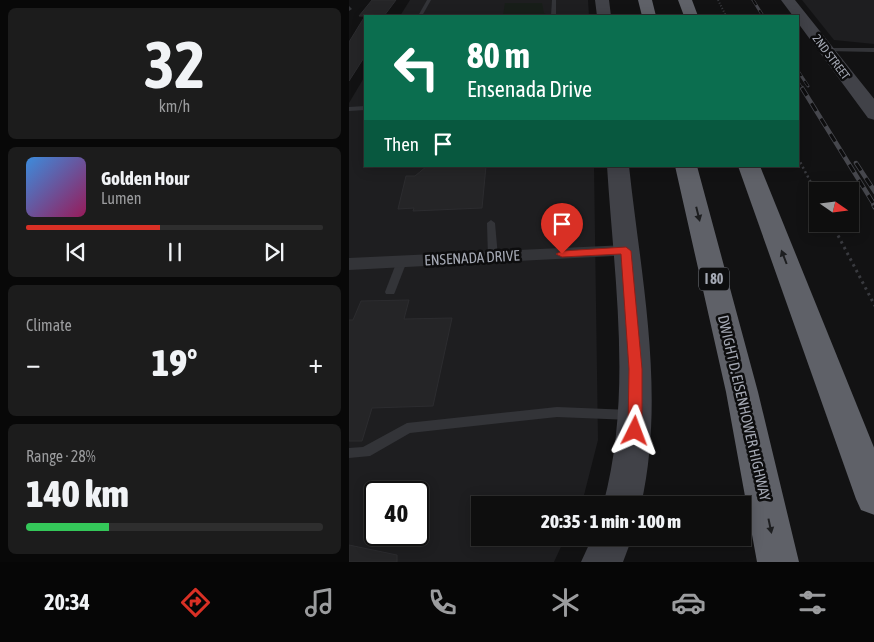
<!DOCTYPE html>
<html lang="en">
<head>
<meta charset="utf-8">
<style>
	:root { --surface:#0e0e0e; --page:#1c1c1c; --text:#f1f3f6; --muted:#9b9c9e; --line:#2e2e2e; --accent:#d93025 }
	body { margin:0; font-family:"Asap Condensed",sans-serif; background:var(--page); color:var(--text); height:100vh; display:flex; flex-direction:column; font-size:19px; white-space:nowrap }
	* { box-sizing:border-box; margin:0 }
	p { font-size:16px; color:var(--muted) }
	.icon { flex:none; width:28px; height:28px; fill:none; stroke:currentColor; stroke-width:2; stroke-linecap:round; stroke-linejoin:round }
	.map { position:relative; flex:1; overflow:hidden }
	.panel { display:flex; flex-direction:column; gap:8px; padding:8px; background:#080808; width:349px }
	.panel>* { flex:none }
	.banner { position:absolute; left:15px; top:15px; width:435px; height:152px; border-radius:0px; box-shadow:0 2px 12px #0003,0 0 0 1px var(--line); background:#0b6e4f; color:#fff; overflow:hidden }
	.needle { width:32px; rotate:104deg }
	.tools { position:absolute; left:460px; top:182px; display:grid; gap:10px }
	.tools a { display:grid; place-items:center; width:50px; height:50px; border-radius:0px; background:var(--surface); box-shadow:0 2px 12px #0003,0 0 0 1px var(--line); font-size:25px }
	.speed { position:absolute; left:15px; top:481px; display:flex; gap:10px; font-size:25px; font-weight:700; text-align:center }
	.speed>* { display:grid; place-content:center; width:65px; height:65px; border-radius:50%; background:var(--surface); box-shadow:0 2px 12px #0003,0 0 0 1px var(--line); line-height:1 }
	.speed .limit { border:2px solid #111; border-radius:8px; background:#fff; color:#111 }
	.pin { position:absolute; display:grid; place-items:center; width:42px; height:42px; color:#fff; margin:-51px -21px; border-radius:50% 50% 50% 0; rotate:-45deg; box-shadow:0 0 5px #0007 }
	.pin .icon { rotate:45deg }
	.me { position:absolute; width:55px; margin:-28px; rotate:3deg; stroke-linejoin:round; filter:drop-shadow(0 0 4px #0008) }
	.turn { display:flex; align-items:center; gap:18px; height:105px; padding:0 20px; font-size:22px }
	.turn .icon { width:65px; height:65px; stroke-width:2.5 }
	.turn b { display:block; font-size:35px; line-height:42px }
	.then { display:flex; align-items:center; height:48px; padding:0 20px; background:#0003; gap:10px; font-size:19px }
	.big { font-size:38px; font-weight:800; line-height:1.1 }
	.panel .card { flex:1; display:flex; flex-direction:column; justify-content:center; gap:8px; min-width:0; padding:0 18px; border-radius:8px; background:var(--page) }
	.panel .dial { align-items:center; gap:0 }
	.dial b { font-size:65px; line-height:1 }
	.song { display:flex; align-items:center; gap:15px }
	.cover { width:60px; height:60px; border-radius:8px; background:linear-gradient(135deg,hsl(210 70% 55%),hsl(330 70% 35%)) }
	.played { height:5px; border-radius:2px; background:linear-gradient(90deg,var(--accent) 45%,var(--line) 45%) }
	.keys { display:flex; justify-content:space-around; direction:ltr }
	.heat { display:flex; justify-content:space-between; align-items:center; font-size:28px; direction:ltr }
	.charge { height:8px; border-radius:4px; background:linear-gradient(90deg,#34c759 28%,var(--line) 0) }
	.trip { position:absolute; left:122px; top:496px; width:280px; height:50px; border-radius:0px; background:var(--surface); box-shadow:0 2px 12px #0003,0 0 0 1px var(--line); font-weight:800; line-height:50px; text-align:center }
	.tab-bar { display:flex; height:80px; justify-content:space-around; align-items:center; background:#060606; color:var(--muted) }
	.tab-bar .icon { width:35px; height:35px }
	.tab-bar .current { color:var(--accent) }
	.tab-bar b { font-size:22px; color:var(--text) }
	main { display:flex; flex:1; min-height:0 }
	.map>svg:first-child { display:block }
	.built { fill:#1e1e20; fill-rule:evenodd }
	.green { fill:#181e19 }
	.building { fill:#252527; stroke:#2c2c2f }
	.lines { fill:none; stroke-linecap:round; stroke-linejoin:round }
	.path-far2 { stroke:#393a3f; stroke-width:2; stroke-dasharray:1 2; stroke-linecap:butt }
	.path-far1 { stroke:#393a3f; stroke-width:2.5; stroke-dasharray:2 3; stroke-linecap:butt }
	.path { stroke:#393a3f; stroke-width:3; stroke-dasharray:2.5 4; stroke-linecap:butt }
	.lane { fill:#333438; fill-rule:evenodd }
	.street { fill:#333438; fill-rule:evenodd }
	.secondary { fill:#414248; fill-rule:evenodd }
	.highway { fill:#5f6168; fill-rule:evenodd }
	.rail-far2-casing { stroke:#46474d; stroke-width:3 }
	.rail-far1-casing { stroke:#46474d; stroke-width:4.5 }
	.rail-casing { stroke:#46474d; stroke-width:5.5 }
	.rail-far2 { stroke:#0d0d0e; stroke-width:2; stroke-dasharray:6; stroke-linecap:butt }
	.rail-far1 { stroke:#0d0d0e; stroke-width:3; stroke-dasharray:9; stroke-linecap:butt }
	.rail { stroke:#0d0d0e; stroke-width:4; stroke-dasharray:11; stroke-linecap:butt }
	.oneway { fill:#1d1e20 }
	.route { fill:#d93025; stroke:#8d1f18 }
	.labels { text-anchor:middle; stroke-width:5; stroke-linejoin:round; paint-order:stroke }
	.far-street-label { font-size:12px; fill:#a4a8b3; stroke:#0d0d0e }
	.shield { fill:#0d0d0e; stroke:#777a82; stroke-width:1 }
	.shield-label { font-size:14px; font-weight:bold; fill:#a4a8b3 }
	.street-label { font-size:15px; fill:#a4a8b3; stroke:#0d0d0e }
</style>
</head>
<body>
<main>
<section class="panel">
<div class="card dial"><b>32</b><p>km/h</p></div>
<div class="card">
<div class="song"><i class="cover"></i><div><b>Golden Hour</b><p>Lumen</p></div></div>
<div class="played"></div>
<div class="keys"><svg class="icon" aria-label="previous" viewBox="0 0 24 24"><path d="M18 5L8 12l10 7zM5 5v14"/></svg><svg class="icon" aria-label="pause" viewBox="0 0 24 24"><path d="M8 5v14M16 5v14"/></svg><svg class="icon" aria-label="next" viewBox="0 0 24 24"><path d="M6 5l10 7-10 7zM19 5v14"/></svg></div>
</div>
<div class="card"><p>Climate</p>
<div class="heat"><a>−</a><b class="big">19°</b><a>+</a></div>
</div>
<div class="card"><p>Range · 28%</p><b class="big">140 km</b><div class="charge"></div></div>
</section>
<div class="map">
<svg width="526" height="562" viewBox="0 0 526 562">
	<rect width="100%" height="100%" fill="#121213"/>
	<g class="built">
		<path d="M61,0H239L240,16H51Z"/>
		<path d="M453,0H525V44L485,40Z"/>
		<path d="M16,76V166H245L249,440L233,503L232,505H131V538H216L205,562H0V103ZM26,492H69V535H26Z"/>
	</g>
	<path class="green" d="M156,3H193L195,13L201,16H154Z"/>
	<g class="building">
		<path d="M23,0H47L35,16H16V56L0,81V42L16,16H10Z"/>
		<path d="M78,166H137L133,208L64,211L65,208L49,209L57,176H66Z"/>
		<path d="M60,300L55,319L103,318L84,406L23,408L13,441H0V320H4L12,301Z"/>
		<path d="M0,545L48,555V562H0Z"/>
	</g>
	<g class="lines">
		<path class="path-far2" d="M369,0L377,16"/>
		<path class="path-far1" d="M449,158L469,196"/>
		<path class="path" d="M483,224L526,306"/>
		<g class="lane">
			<path d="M78,0H82L73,16H69Z"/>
			<path d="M203,0H207V16H202Z"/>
			<path d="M0,6L3,9L0,11Z"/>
			<path d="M215,14H233L236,16H212Z"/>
			<path d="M475,48H526V52L477,51L475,50Z"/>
			<path d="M16,106V110L0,111V107Z"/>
			<path d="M142,220L146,223L149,257L144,260L139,257L138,223Z"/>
			<path d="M53,258L58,261L46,292L45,294H37L36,292L48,261Z"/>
			<path d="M208,407L282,410L286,412L288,415L286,418L282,420L208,417L61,433L21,456L0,458V448L14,447L58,423Z"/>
		</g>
		<path class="street" d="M277,245L284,247L287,251L284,255L0,270V258Z"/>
		<g class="secondary">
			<path d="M246,0H260L262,16H248Z"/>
			<path d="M432,0H446L526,100V120L519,118L449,23V16H444Z"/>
			<path d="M258,166H280C292,278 317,394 292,505H254C284,395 265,278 258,166Z"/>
			<path d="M243,538H283L274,562H232Z"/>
		</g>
		<g class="highway">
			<path d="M289,0H303L307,16H293Z"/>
			<path d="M329,0H343L349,16H335Z"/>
			<path d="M326,166H348L409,392L450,562H408L377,392Z"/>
			<path d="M389,166H411L526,450V515L512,510L507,499Z"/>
		</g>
		<g class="rail-far2-casing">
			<g id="rail-far2">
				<path d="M404,0L414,16"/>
				<path d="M449,71L459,86"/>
				<path d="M449,82L453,89"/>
			</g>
		</g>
		<g class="rail-far1-casing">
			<g id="rail-far1">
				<path d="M453,88L526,206"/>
				<path d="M507,163L526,192"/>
			</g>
		</g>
		<g class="rail-casing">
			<path id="rail" d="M525,205L526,207"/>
		</g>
		<use href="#rail-far2" class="rail-far2"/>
		<use href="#rail-far1" class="rail-far1"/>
		<use href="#rail" class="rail"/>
	</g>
	<defs><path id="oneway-solid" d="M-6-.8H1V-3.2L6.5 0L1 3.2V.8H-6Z" transform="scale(1.25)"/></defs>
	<g class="oneway">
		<use href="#oneway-solid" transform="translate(349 214) rotate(76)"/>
		<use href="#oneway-solid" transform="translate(435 257) rotate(-111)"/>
		<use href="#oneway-solid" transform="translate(421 526) rotate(78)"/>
	</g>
	<path class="route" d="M277,247L282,251L293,369V431L291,435L286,436L281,435L279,431L280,369L272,254L213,257L207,254L213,251Z"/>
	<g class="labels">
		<g class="far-street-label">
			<text transform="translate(482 57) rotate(53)" y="4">2ND STREET</text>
		</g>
		<rect class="shield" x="350" y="267.5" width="30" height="23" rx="4"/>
		<g class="shield-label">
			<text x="365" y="284">I 80</text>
		</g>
		<g class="street-label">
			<text transform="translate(123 258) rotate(-3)" y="5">ENSENADA DRIVE</text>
			<text transform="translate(395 408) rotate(77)" y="5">DWIGHT D. EISENHOWER HIGHWAY</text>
		</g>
	</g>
</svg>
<div class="tools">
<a><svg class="needle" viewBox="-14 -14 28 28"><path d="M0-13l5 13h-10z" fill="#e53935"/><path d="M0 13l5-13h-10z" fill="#9b9c9e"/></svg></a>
</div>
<div class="speed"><div class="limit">40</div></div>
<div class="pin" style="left:213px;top:254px;background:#d93025"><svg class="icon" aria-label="arrive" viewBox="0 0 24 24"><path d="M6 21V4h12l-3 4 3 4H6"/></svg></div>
<svg class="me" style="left:286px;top:431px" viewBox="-20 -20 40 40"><path d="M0-17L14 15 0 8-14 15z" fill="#d93025" stroke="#fff" stroke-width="4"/></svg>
<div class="trip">20:35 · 1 min · 100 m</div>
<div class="banner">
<div class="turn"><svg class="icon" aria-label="left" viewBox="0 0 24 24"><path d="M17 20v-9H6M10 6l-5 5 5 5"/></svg><div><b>80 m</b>Ensenada Drive</div></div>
<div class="then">Then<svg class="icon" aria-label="arrive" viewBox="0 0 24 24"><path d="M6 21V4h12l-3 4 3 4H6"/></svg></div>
</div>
</div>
</main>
<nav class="tab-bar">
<b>20:34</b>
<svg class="icon current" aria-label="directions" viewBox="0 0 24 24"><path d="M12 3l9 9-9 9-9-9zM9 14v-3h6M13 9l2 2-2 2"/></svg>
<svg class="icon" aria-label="music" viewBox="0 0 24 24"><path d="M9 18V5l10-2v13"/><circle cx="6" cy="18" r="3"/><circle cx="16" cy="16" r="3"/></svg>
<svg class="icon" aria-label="phone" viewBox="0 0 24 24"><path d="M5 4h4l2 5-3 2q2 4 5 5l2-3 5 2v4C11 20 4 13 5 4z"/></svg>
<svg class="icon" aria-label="climate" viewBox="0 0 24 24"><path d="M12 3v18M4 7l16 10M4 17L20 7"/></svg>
<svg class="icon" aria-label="car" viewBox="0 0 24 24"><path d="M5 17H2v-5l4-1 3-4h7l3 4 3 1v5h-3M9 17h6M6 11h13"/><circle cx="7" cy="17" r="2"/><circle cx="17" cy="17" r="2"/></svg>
<svg class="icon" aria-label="filters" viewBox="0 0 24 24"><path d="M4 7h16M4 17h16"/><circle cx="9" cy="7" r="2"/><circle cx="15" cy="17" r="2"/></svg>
</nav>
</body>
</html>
